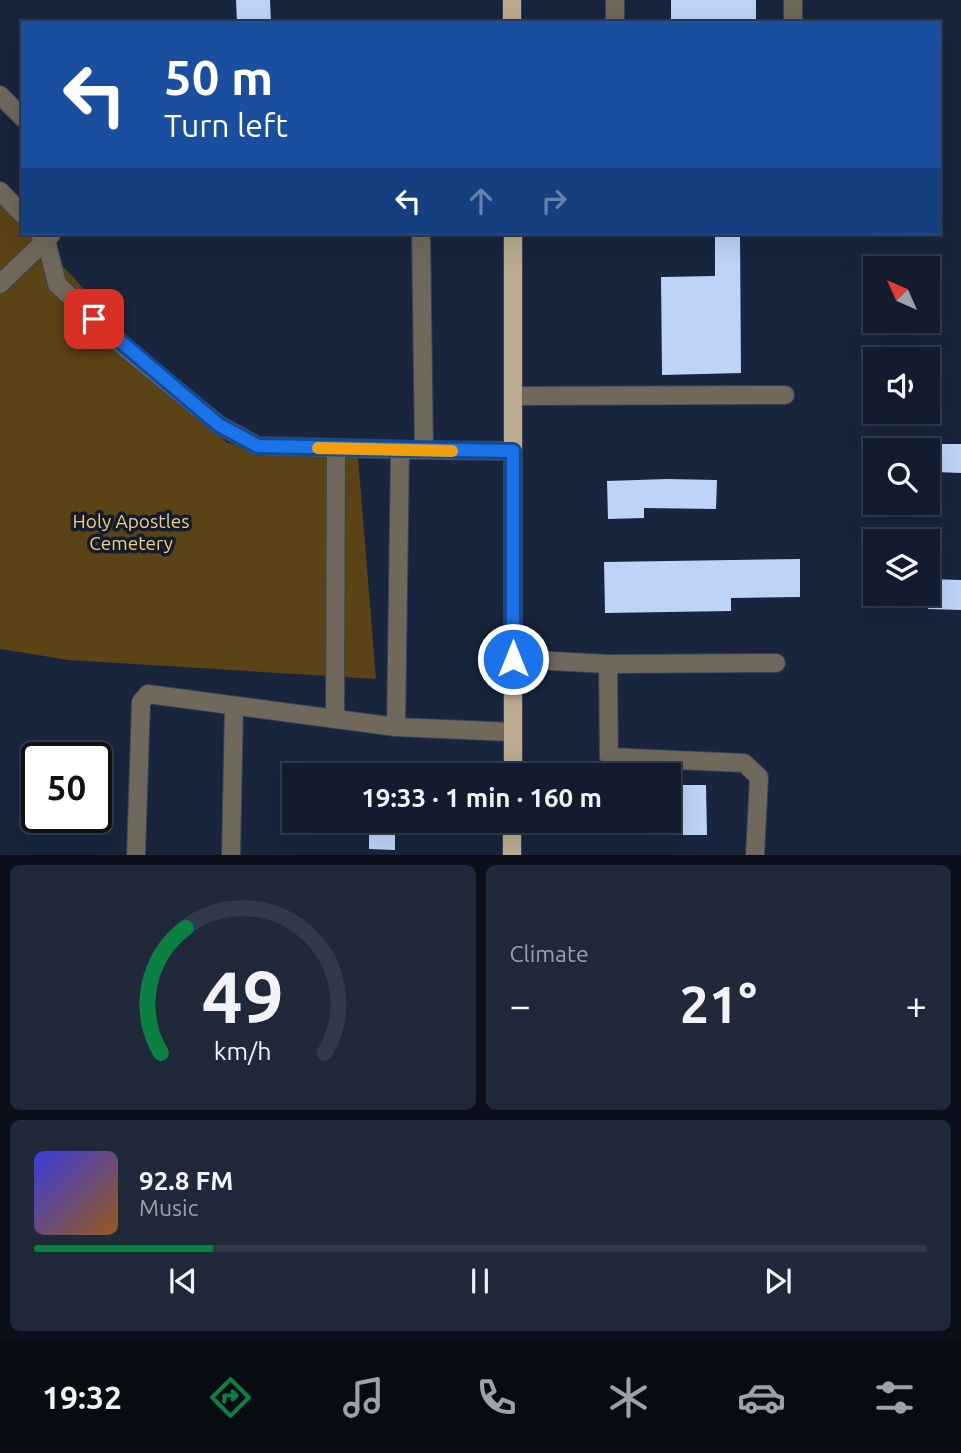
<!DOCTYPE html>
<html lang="en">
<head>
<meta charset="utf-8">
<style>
	:root { --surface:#121c2e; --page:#1f293a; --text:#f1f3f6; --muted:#9ca1aa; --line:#313a4a; --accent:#0b8043 }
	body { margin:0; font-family:Ubuntu,sans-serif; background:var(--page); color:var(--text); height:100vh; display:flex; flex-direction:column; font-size:26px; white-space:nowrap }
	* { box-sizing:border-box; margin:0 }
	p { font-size:23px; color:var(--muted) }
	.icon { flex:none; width:38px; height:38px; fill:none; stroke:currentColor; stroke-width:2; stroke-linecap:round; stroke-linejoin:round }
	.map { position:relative; height:855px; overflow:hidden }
	.panel { display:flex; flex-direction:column; gap:10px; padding:10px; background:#0a0f19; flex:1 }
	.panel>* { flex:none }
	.banner { position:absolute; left:21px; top:21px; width:920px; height:214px; border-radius:0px; box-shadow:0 7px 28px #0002,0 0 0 2px var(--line); background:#1a4fa0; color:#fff; overflow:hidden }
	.needle { width:46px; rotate:315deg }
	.tools { position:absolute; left:863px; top:256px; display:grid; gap:14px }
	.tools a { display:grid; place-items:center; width:77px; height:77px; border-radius:0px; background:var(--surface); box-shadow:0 7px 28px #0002,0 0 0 2px var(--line); font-size:35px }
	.speed { position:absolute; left:21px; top:742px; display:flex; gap:14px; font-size:35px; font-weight:700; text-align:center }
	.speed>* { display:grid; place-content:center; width:91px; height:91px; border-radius:50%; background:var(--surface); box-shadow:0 7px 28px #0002,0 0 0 2px var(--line); line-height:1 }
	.speed .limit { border:4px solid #111; border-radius:10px; background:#fff; color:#111 }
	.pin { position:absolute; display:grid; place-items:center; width:60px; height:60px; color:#fff; margin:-30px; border-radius:14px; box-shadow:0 4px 10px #0006 }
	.me { position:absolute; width:77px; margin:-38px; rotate:0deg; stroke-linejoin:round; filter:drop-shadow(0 0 5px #0008) }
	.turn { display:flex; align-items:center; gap:24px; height:147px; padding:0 28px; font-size:32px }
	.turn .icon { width:91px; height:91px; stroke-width:2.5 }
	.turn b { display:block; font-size:49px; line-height:60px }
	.lanes { display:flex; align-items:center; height:66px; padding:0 28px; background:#0003; justify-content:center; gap:35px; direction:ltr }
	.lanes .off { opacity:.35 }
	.big { font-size:52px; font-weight:600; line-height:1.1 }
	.panel .card { flex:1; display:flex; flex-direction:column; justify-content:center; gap:10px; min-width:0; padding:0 24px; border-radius:10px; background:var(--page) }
	.panel .dial { align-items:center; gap:0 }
	.dial svg { height:182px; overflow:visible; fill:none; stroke:var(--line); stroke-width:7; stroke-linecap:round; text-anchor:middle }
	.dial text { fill:var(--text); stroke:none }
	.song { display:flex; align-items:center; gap:21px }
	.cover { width:84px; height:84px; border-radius:10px; background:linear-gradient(135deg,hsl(240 70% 55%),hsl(30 70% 35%)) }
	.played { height:7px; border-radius:4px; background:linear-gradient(90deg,var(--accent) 20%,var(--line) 20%) }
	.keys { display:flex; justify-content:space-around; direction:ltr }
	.heat { display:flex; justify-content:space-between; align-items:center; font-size:38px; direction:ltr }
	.panel .tiles { flex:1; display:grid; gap:10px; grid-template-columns:1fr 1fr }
	.card:last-child { grid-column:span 2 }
	.trip { position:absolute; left:282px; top:763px; width:399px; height:70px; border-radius:0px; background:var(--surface); box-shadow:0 7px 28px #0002,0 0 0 2px var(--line); font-weight:600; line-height:70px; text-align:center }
	.dock { display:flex; height:112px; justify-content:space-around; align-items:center; background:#070b12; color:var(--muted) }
	.dock .icon { width:49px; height:49px }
	.dock .current { color:var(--accent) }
	.dock b { font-size:32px; color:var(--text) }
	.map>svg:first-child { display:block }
	.green { fill:#5b4315 }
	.building { fill:#bdd3f8 }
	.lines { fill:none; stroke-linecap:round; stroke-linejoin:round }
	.minor-casing { stroke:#364259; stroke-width:20 }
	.major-casing { stroke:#364259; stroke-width:20 }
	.minor { stroke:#6f685b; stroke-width:18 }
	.major { stroke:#baaa90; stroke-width:18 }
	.route-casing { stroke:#114b97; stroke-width:18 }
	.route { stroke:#1a73e8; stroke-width:12 }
	.slow { stroke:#f59e0b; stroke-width:12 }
	.labels { text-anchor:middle; stroke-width:7; stroke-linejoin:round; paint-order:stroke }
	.park-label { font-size:19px; fill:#feca6e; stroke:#0f1c32 }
</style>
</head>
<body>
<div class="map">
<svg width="961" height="855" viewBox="0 0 961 855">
	<rect width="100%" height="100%" fill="#18253d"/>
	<path class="green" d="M0,200L23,224V233H32L226,442C275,458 308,457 358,457L376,679L69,660L0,649Z"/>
	<g class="building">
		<path d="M236,0H270L271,23H237Z"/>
		<rect x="671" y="0" width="85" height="23"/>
		<path d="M715,233H740L741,373L662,375L661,277L715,276Z"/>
		<path d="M937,444H961V473L936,472Z"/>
		<path d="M667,479L717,480L716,509L644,508V518L608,519L607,481Z"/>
		<path d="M800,559V597L731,598V611L605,613L604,562Z"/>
		<path d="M928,579L961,580V610L928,609Z"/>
		<path d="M668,785H706L707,835H668Z"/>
		<path d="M369,821H395V850L369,849Z"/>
	</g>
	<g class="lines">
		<g class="minor-casing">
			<g id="minor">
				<path d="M615,23V0"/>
				<path d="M793,23V0"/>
				<path d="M0,95L23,118"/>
				<path d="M0,191L23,215"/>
				<path d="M39,233L46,240L57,284L112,337L219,425L258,446L424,450"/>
				<path d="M421,233L424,450L513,451"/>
				<path d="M0,284L51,235"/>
				<path d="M513,396L785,395"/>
				<path d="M400,450L396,727L513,732"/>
				<path d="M513,659L608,664L776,663"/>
				<path d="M608,664L609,757L744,763L759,777L755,855"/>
				<path d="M335,719L336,448"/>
				<path d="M136,855L141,702L148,694L396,727"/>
				<path d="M231,855L234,706"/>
			</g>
		</g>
		<g class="major-casing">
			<g id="major">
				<path d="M512,23V0"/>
				<path d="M513,233V775"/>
				<path d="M512,855V821"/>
			</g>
		</g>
		<use href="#minor" class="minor"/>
		<use href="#major" class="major"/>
	</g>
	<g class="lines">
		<g class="route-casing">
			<path id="route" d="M94,319L219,425L258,446L513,451V659"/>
		</g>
		<use href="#route" class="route"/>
		<path class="slow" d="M318,448L452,451"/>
	</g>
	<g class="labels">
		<g class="park-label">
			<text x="131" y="528">Holy Apostles<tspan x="131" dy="22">Cemetery</tspan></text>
		</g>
	</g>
</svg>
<div class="tools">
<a><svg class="needle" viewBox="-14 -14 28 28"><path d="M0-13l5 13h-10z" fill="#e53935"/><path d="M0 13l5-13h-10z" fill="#9ca1aa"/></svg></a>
<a><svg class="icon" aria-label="sound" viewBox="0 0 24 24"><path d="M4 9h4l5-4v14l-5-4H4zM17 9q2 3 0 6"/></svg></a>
<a><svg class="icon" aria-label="search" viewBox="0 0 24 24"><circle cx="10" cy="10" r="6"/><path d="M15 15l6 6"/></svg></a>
<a><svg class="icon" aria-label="layers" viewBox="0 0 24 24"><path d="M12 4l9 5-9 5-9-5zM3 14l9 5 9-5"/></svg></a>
</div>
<div class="speed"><div class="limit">50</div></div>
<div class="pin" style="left:94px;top:319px;background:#d93025"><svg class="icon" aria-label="arrive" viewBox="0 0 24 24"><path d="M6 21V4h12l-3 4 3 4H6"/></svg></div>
<svg class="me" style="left:513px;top:659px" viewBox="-20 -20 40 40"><circle r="17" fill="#1a73e8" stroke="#fff" stroke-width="3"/><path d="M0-11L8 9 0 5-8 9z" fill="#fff"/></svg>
<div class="trip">19:33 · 1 min · 160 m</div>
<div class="banner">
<div class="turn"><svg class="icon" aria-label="left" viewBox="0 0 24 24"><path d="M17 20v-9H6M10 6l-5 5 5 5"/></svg><div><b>50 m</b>Turn left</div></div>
<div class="lanes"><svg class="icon" aria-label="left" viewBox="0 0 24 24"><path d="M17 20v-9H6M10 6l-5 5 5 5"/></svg><svg class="icon off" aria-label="ahead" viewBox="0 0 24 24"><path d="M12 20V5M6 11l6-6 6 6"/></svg><svg class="icon off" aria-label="right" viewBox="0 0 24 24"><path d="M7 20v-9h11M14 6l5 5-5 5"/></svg></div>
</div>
</div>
<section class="panel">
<div class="tiles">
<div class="card dial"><svg viewBox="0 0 100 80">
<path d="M14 69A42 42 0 1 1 86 69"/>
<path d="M14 69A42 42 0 0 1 25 14" stroke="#0b8043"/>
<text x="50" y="56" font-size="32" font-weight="700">49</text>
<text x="50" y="72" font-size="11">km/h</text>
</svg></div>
<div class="card"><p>Climate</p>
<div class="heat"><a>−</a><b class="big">21°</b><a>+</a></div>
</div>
<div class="card">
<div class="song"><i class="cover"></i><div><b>92.8 FM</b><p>Music</p></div></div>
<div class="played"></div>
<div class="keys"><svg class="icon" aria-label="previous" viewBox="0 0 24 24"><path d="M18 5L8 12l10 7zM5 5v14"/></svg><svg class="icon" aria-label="pause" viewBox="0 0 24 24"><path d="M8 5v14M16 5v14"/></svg><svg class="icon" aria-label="next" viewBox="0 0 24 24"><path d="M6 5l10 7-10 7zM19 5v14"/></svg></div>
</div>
</div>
</section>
<nav class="dock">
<b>19:32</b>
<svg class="icon current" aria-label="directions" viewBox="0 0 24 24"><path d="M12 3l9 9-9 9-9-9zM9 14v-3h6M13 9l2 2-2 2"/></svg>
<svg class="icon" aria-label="music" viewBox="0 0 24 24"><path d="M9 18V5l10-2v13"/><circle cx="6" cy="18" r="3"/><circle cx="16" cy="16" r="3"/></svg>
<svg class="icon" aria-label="phone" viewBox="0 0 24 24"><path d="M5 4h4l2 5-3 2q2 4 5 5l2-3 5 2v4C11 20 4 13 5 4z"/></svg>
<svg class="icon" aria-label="climate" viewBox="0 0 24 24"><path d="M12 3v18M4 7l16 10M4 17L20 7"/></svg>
<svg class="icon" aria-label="car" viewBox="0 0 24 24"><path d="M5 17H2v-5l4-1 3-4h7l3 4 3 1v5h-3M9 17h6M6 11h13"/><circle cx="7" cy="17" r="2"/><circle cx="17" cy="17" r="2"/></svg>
<svg class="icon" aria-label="filters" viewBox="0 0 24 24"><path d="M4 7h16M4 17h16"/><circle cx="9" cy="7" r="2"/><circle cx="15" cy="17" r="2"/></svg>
</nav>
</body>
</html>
